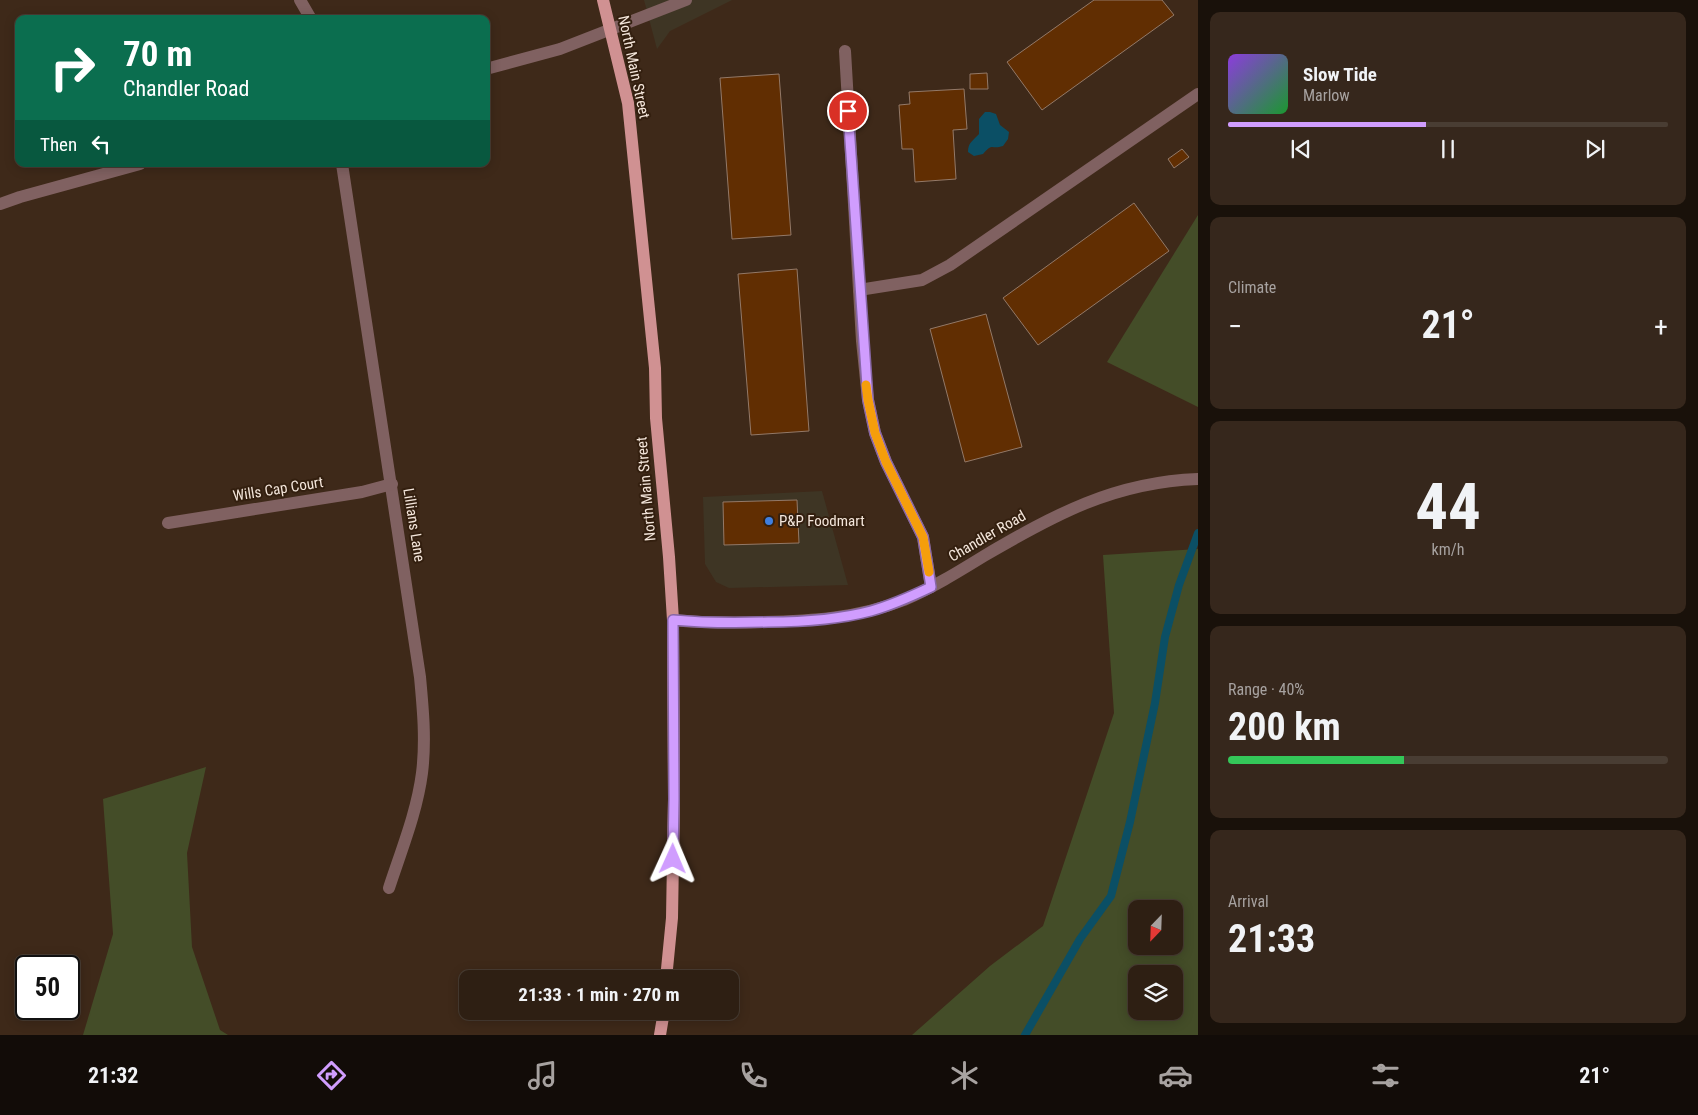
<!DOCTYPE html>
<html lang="en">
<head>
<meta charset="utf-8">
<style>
	:root { --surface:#2e1f13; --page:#36271c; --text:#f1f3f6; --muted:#a7a2a0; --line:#493d33; --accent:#d09dfe }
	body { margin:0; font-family:"Roboto Condensed",sans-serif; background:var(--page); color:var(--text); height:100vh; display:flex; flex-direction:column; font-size:19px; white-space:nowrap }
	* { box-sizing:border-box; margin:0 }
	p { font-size:16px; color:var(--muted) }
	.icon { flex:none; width:28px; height:28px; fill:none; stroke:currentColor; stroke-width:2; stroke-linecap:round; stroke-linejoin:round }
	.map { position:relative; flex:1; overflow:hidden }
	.drawer { display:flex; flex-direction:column; gap:12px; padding:12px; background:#19110a; width:500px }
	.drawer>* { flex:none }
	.banner { position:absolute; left:15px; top:15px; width:475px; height:152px; border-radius:10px; box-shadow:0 2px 12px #0003,0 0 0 1px var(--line); background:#0b6e4f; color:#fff; overflow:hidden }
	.needle { width:32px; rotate:203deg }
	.buttons { position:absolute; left:1128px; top:900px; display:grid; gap:10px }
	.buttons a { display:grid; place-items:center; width:55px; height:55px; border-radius:10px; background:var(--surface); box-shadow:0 2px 12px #0003,0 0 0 1px var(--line); font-size:25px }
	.speed { position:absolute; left:15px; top:955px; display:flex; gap:10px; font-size:25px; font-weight:700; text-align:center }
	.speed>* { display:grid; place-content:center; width:65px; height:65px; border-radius:50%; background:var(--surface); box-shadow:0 2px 12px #0003,0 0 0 1px var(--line); line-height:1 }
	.speed .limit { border:2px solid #111; border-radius:8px; background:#fff; color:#111 }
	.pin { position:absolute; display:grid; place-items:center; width:42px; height:42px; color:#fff; margin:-21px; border:2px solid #fff; border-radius:50%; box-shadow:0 1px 5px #0007 }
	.me { position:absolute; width:55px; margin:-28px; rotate:1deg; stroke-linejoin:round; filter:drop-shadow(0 0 4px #0008) }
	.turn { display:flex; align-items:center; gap:18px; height:105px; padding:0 25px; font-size:22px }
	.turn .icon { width:65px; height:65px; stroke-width:2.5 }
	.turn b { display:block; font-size:35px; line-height:42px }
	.then { display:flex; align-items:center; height:48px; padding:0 25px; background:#0003; gap:10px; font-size:19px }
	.big { font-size:38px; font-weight:700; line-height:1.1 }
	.drawer .widget { flex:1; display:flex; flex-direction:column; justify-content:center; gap:8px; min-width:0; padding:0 18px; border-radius:10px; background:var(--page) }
	.drawer .dial { align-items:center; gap:0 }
	.dial b { font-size:65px; line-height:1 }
	.song { display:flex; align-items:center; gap:15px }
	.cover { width:60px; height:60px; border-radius:8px; background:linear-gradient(135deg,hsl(270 70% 55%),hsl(130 70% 35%)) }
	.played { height:5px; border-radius:2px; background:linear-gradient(90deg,var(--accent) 45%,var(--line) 45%) }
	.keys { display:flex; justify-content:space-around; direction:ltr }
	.heat { display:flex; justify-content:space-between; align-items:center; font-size:28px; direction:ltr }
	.charge { height:8px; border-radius:4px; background:linear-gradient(90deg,#34c759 40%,var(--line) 0) }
	.trip { position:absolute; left:459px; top:970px; width:280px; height:50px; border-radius:10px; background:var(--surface); box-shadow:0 2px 12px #0003,0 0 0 1px var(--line); font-weight:700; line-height:50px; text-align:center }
	.menu { display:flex; height:80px; justify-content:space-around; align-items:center; background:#120c08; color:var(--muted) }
	.menu .icon { width:35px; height:35px }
	.menu .on { color:var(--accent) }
	.menu b { font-size:22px; color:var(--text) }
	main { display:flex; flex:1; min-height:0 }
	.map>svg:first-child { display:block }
	.commercial { fill:#3e3524 }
	.green { fill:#444d28; fill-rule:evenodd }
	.water { fill:#0b4f65 }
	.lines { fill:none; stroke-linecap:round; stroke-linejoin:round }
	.stream { stroke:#0b4f65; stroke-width:8 }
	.building { fill:#612e02; stroke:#937968 }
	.minor { stroke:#806161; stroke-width:12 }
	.major { stroke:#d09192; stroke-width:12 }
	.route-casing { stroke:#8766a5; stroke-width:12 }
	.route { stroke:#d09dfe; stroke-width:9 }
	.slow { stroke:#f59e0b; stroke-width:9 }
	.shop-dot { fill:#3f7fe0; stroke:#331f0f; stroke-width:2 }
	.labels { text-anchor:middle; stroke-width:4; stroke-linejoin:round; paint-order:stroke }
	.street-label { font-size:15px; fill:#f4e6db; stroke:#331f0f }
	.poi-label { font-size:15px; fill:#f4e6db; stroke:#331f0f; text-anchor:start }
</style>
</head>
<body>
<main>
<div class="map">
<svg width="1198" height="1035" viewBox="0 0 1198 1035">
	<rect width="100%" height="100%" fill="#3e2919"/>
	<g class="commercial">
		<path d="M644,0H732L670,31L657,49Z"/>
		<path d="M822,491L848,585L729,588L716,582L705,564L703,497Z"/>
	</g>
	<g class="green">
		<path d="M1198,215V407L1107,362Z"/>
		<path d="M1198,549V1035H912L990,966L1043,926L1114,713L1103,555ZM1136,909H1174V946H1136ZM1136,974H1174V1011H1136Z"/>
		<path d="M206,767L187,853L192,947L220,1030L228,1035H83L113,934L103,799Z"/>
	</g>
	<path class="water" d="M985,112H990L996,114L1000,125L1009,132L1008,139L1003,146C991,150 993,142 983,154L974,156L968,152C968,142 973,141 979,134V119Z"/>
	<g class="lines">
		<path class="stream" d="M1025,1035L1080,939L1111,896L1130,822L1155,703L1165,637L1179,585L1198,533"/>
	</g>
	<g class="building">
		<path d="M1094,0H1162L1174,15L1042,110L1007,62Z"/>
		<path d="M987,73L988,89H970V74Z"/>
		<path d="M779,74L791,235L732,239L720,78Z"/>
		<path d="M964,89L967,129L953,130L956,179L915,182L913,149H902L899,105L910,104L909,92Z"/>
		<path d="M1182,149L1189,157L1174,168L1168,159Z"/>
		<path d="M1134,203L1169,251L1038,345L1003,298Z"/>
		<path d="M797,269L809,431L751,435L738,274Z"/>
		<path d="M986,314L1022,447L965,462L930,329Z"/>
		<path d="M797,500L799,543L724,545L723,502Z"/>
	</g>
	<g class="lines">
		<g class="minor">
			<path d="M300,0L311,19"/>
			<path d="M845,51L862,341L868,400L875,433L886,462L923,537L931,587"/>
			<path d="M486,69L560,49L686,0"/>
			<path d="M342,164L420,677C423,709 426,741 422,773C417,812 401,851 389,888"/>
			<path d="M0,204L20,197L140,164"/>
			<path d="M859,290L922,280L950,265L1198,94"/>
			<path d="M168,523L362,492L392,484"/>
			<path d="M673,620C703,623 733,623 763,622C812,621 858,618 904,600C932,588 958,572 984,556C1054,515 1114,482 1198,479"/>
		</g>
		<g class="major">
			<path d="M603,0L628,103L655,368L656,418L669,557L673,620L674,799L672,918L666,979"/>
			<path d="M660,1035L664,1011"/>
		</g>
	</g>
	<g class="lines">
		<g class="route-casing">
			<path id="route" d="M673,859L674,799L673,620C705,623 736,623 768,622C803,622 837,620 871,611C892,605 912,596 931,587L923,537L886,462L875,433L868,400L848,111"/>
		</g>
		<use href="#route" class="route"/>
		<path class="slow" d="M866,385L868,400L875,433L886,462L923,537L929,572"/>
	</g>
	<circle class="shop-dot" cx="769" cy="521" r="5"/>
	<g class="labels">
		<g class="street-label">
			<text transform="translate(634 67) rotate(78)" y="5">North Main Street</text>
			<text transform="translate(278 489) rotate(-9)" y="5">Wills Cap Court</text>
			<text transform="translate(646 489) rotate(-95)" y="5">North Main Street</text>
			<text transform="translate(414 525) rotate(81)" y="5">Lillians Lane</text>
			<text transform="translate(987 536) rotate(-30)" y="5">Chandler Road</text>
		</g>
		<g class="poi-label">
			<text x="779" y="526">P&amp;P Foodmart</text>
		</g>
	</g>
</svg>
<div class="buttons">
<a><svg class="needle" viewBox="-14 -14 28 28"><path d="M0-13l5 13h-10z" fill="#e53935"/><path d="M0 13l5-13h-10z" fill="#a7a2a0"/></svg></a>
<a><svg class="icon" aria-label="layers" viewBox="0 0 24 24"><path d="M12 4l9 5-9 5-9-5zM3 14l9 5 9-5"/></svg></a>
</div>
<div class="speed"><div class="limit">50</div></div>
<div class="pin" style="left:848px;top:111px;background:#d93025"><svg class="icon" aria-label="arrive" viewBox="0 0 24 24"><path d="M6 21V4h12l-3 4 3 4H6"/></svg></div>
<svg class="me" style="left:673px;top:859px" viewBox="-20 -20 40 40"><path d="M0-17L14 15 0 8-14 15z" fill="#d09dfe" stroke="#fff" stroke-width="4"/></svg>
<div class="trip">21:33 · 1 min · 270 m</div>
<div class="banner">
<div class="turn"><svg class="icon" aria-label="right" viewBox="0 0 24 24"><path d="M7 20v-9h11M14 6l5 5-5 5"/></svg><div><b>70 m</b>Chandler Road</div></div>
<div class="then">Then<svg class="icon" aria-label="left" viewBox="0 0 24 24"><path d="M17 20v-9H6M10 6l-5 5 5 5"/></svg></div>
</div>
</div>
<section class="drawer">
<div class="widget">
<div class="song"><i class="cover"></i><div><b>Slow Tide</b><p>Marlow</p></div></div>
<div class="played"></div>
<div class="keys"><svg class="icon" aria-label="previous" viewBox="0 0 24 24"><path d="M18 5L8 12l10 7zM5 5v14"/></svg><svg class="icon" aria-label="pause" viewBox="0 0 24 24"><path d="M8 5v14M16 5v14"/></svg><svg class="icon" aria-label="next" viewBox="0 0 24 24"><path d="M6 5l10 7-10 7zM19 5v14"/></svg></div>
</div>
<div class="widget"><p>Climate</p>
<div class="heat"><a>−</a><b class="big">21°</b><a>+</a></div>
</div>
<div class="widget dial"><b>44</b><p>km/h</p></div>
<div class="widget"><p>Range · 40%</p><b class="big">200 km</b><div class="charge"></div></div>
<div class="widget"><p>Arrival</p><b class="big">21:33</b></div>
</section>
</main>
<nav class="menu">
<b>21:32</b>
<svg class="icon on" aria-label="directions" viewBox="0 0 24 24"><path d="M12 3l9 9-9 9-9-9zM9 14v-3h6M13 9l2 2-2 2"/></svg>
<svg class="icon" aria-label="music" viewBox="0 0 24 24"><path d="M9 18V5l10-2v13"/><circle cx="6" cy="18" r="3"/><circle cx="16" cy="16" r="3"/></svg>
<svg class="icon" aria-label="phone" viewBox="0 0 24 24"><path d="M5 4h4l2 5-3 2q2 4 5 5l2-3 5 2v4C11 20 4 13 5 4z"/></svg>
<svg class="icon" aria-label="climate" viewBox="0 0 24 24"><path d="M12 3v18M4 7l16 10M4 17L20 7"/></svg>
<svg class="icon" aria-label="car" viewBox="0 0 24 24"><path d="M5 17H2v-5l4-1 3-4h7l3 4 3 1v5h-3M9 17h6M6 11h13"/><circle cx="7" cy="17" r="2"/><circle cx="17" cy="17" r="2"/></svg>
<svg class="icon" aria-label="filters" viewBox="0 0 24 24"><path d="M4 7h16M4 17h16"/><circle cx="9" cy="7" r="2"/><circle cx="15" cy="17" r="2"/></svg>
<b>21°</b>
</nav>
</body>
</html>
